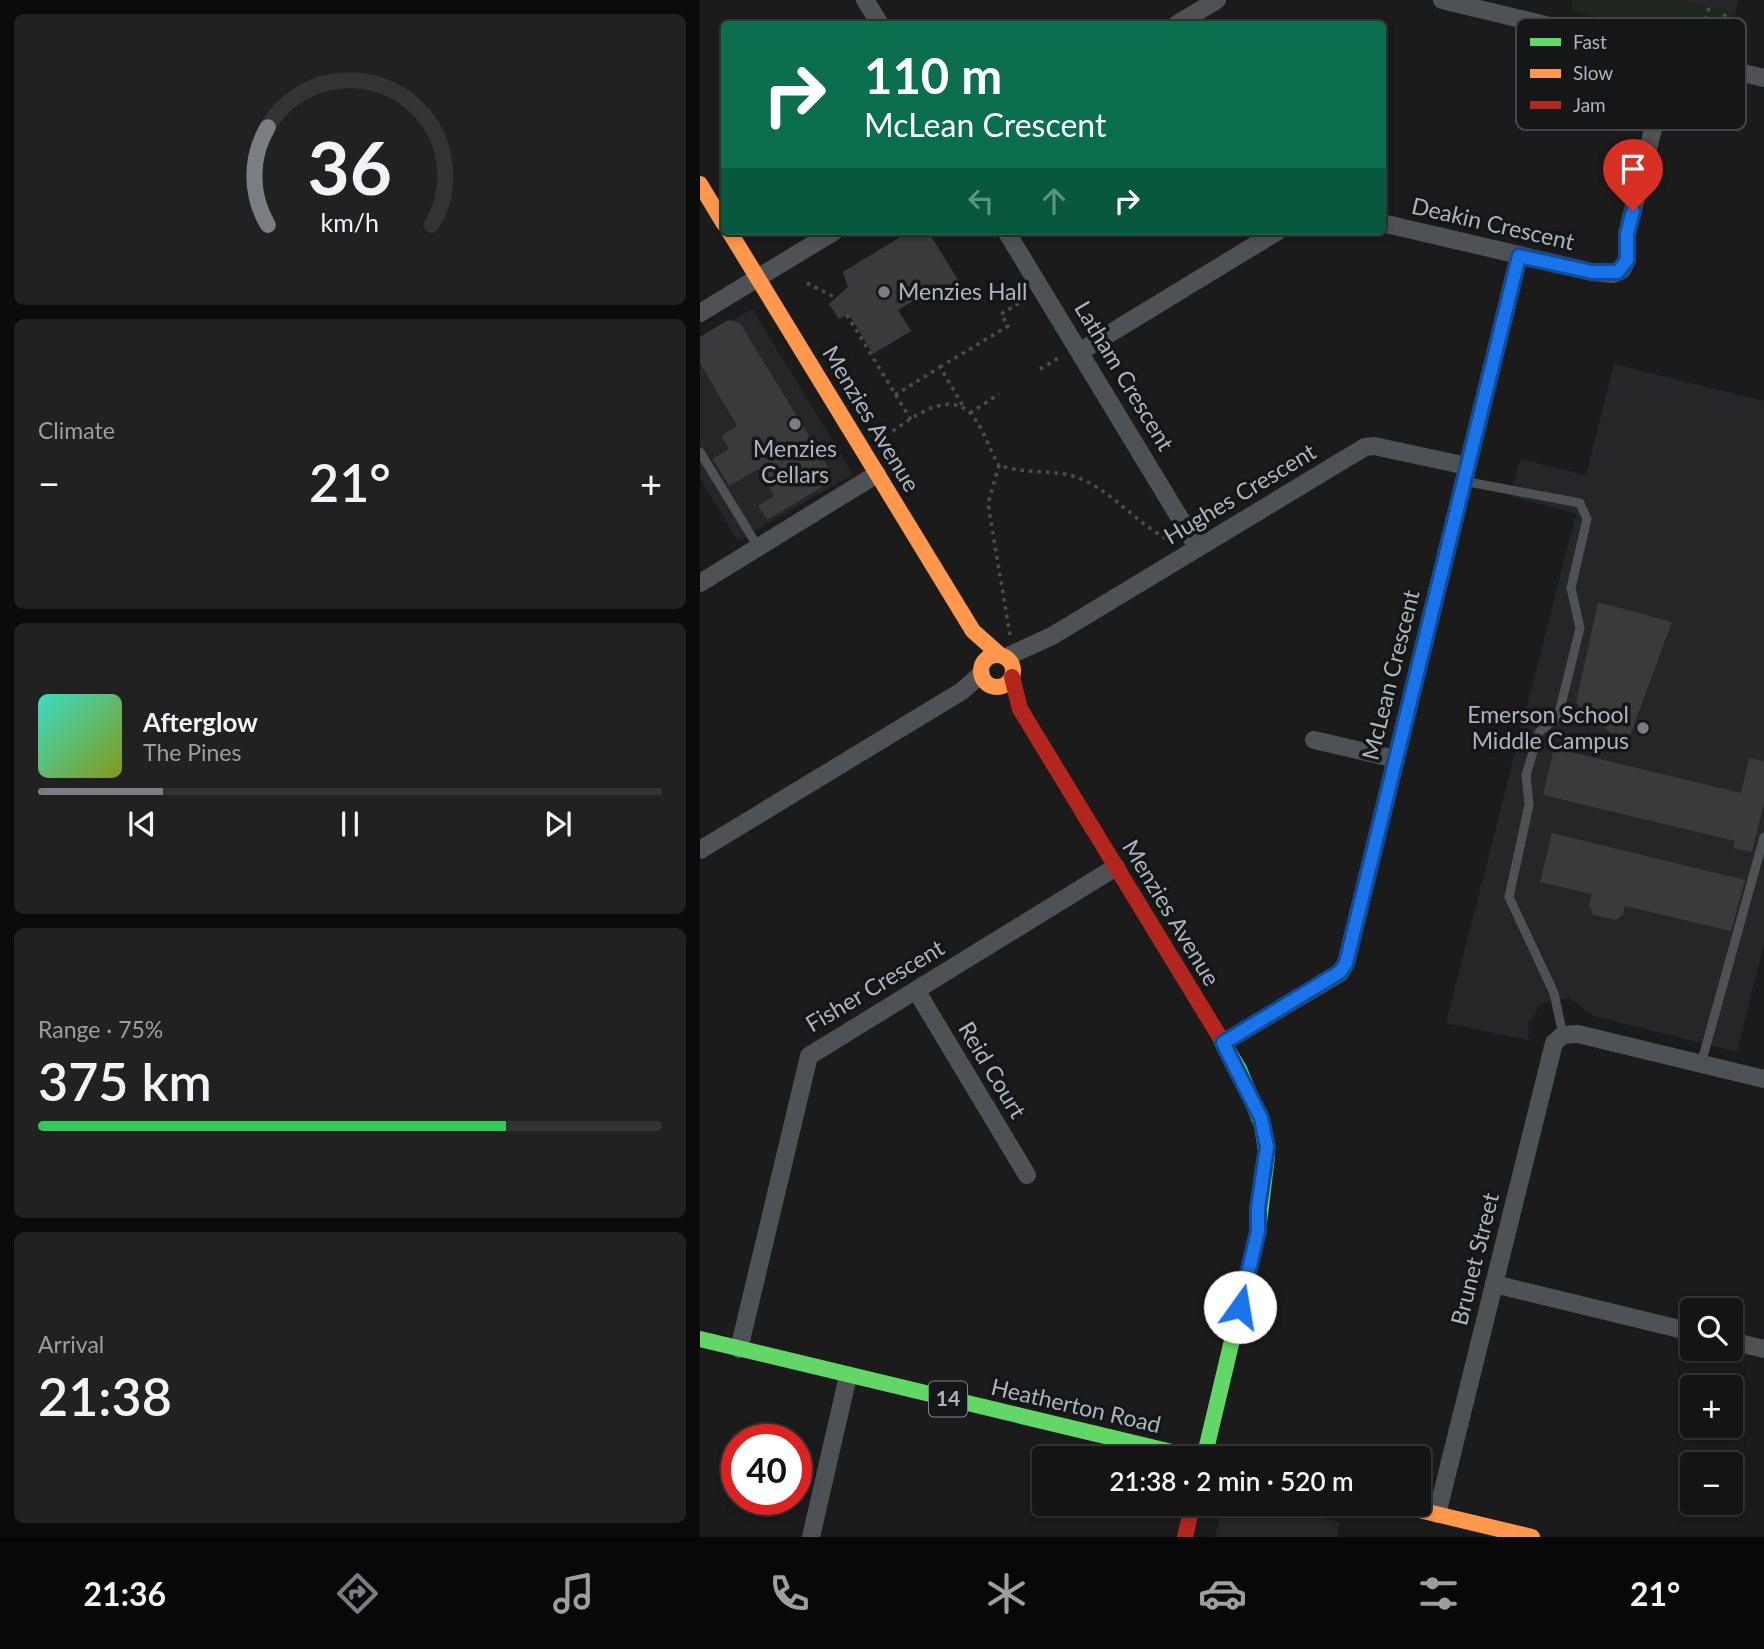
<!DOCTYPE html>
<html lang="en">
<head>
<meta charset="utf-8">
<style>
	:root { --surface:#141414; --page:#212122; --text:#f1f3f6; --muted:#9d9ea0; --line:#333334; --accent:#7a7e83 }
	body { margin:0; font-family:Lato,sans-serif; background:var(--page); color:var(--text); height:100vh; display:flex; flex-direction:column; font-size:26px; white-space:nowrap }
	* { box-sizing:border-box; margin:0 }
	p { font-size:23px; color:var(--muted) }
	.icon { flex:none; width:38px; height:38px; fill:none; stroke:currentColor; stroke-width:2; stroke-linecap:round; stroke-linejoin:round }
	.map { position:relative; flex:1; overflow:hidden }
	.sheet { display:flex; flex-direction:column; gap:14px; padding:14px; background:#0b0b0b; width:700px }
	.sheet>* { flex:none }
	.guide { position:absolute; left:21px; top:21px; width:665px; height:214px; border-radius:7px; box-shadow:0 4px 10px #0003,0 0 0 2px var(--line); background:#0b6e4f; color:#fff; overflow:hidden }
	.buttons { position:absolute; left:980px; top:1298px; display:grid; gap:14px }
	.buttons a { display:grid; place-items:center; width:63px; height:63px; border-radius:7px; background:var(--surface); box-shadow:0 4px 10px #0003,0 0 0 2px var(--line); font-size:35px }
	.speed { position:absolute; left:21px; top:1424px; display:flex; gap:14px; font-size:35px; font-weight:700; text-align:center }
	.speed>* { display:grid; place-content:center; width:91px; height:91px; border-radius:50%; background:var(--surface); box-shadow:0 4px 10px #0003,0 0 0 2px var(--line); line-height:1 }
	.speed .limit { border:10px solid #d22; background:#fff; color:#111 }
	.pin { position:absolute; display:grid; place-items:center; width:60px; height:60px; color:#fff; margin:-72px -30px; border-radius:50% 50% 50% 0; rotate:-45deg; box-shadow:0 0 7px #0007 }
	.pin .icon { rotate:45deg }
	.me { position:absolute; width:77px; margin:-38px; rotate:13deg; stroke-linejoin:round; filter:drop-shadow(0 0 5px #0008) }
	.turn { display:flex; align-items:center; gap:24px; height:147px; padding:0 28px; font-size:32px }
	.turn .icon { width:91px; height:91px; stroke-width:2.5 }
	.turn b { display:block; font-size:49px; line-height:60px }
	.lanes { display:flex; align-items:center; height:66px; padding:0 28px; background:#0003; justify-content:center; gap:35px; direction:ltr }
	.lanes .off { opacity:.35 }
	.big { font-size:52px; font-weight:600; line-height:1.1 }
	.sheet .card { flex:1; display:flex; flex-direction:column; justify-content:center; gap:10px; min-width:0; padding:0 24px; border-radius:10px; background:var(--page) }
	.sheet .dial { align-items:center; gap:0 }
	.dial svg { height:182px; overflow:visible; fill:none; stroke:var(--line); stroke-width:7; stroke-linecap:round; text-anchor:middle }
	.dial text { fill:var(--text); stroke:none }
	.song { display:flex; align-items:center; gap:21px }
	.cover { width:84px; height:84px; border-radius:10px; background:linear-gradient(135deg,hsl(170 70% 55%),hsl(70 70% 35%)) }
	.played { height:7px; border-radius:4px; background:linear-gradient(90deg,var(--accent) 20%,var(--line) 20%) }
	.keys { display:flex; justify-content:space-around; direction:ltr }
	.heat { display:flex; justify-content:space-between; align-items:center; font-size:38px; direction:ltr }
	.charge { height:10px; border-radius:5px; background:linear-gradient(90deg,#34c759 75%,var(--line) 0) }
	.trip { position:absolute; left:332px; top:1446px; width:399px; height:70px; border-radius:7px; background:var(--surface); box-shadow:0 4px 10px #0003,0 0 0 2px var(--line); font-weight:600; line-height:70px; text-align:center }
	.dock { display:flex; height:112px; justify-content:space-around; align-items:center; background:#080808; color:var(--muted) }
	.dock .icon { width:49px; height:49px }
	.dock .active { color:var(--accent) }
	.dock b { font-size:32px; color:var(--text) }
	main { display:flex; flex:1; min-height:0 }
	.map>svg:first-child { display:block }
	.built { fill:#252628 }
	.green { fill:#1f251f }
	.building { fill:#393a3b }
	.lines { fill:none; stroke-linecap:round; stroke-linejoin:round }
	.path { stroke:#4b4c4f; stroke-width:3.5; stroke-dasharray:3.5 5; stroke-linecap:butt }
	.lane { stroke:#4f5254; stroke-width:9 }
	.street { stroke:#4f5254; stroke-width:18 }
	.fast { stroke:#63d668; stroke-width:16 }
	.slow { stroke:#ff974d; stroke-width:16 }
	.jam { stroke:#b3261e; stroke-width:16 }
	.route-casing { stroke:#114b97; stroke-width:18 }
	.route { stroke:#1a73e8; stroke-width:12 }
	.poi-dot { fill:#7a7e83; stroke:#151617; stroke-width:2.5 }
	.labels { text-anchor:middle; stroke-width:7; stroke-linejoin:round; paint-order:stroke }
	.shield { fill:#151617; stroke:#7f858a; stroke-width:2 }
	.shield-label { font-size:21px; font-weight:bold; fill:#adb4bb }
	.street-label { font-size:23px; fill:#adb4bb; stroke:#151617 }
	.poi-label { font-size:23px; fill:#adb4bb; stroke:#151617; text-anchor:start }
	.key { fill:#151617; stroke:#434548; stroke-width:2 }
	.key-label { font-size:19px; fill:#adb4bb }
</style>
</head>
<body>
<main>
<section class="sheet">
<div class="card dial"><svg viewBox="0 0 100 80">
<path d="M14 69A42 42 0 1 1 86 69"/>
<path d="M14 69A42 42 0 0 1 14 26" stroke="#7a7e83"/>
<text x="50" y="56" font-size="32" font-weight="700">36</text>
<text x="50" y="72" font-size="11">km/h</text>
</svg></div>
<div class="card"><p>Climate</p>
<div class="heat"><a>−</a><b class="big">21°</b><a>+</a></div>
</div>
<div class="card">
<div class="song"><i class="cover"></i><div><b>Afterglow</b><p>The Pines</p></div></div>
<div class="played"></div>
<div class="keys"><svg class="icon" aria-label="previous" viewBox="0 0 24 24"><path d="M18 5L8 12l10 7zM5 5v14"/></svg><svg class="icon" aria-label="pause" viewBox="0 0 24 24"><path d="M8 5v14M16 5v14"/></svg><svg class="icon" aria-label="next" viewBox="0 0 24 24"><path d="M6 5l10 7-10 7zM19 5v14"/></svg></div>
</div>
<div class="card"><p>Range · 75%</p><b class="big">375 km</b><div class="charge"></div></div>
<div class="card"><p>Arrival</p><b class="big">21:38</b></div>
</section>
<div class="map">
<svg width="1064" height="1537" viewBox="0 0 1064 1537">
	<rect width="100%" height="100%" fill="#1b1b1b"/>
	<g class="built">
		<path d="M978,0H1038L1035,14Z"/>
		<path d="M52,309L153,474L38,541L0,478V340Z"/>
		<path d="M914,364L1064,401V943L1037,1052L893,1016L870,998L850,1000L840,1005L832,1019H829L828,1037L832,1041L746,1023L876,514L810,496L820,459L886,475Z"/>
		<path d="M523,1503H560L640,1522L637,1537H515Z"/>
	</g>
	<path class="green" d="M873,0H978L1035,14L1025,49L871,11Z"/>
	<g class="building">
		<path d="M210,231H228L261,285L248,293L242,284L198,310L211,331L173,354L149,314L139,319L129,304L148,287L143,272Z"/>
		<path d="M28,320L40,323L131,472L129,483L67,520L58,506L74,496L58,469L29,486L13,459L29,449L21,436L37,426L0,363V337Z"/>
		<path d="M898,602L972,622L926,746L876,703Z"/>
		<path d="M854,748L1041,793L1049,758L1064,761V803L1052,852L1033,848L1035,841L843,795Z"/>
		<path d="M852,833L1045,880L1031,931L925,906L923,915L916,920L893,915L889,905L892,894L840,882Z"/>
	</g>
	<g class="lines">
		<g class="path">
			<path d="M1009,8L1000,41L1028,12"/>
			<path d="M107,283L138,299"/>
			<path d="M147,315L211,420"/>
			<path d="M240,367L308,326L301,314L326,299"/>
			<path d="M340,369L362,356"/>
			<path d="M195,395L240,367L263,406"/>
			<path d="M270,413L299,394"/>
			<path d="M179,441C200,427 243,388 269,412C282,424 289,450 299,465"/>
			<path d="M310,635L288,504L299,465C325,475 352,468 379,478C413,492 436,523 469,540"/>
		</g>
		<g class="lane">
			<path d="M0,452L58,547"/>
			<path d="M763,481L880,503L887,519L871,588L880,628L858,717L839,732L826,775L829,805L809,897L854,993L863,1035"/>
			<path d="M1001,1064L1064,837"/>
		</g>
		<g class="street">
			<path d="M165,0L180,24"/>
			<path d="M742,0L1064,78"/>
			<path d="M477,24L517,0"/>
			<path d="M682,223L892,272L913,274L922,270L927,260V234L971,56"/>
			<path d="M306,231L498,548"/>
			<path d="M0,313L135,231"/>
			<path d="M381,351L578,231"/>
			<path d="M0,583L177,474"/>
			<path d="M306,657L352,636L665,447L674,446L767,466"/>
			<path d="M614,740L696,759"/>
			<path d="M0,850L262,691L281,674"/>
			<path d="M216,990L327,1175"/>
			<path d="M523,1043L640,973L646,963L819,256"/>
			<path d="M794,1284L992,1332"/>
			<path d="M1031,1341L1064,1349"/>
			<path d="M39,1349L109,1056L416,867"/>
			<path d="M737,1514L854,1043L863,1035L878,1034L1064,1079"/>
			<path d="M111,1537L148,1376"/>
		</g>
		<g class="fast">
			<path d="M0,1339L497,1458"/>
			<path d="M504,1458L558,1231L567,1156L562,1125L539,1069L521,1039"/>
		</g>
		<g class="slow">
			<path d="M0,184L24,224"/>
			<path d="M29,231L273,631L300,655"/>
			<circle cx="297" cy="671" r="16"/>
			<path d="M690,1503L832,1537"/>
		</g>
		<g class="jam">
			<path d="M312,677L320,709L521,1039"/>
			<path d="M485,1537L493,1503"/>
		</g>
	</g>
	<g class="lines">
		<g class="route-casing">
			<path id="route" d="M540,1307L558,1231V1208L567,1147L561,1118L523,1043L640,972L646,963L819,256L892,272H918L927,260V234L933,211"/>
		</g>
		<use href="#route" class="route"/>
	</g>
	<g class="poi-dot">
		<circle cx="184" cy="292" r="7"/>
		<circle cx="95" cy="424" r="7"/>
		<circle cx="943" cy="728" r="7"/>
	</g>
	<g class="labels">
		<rect class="shield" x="229" y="1381.5" width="38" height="35" rx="5"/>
		<g class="shield-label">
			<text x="248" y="1406">14</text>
		</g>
		<g class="street-label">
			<text transform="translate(793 224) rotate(13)" y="8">Deakin Crescent</text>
			<text transform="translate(424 376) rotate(59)" y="8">Latham Crescent</text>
			<text transform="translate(171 419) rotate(59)" y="8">Menzies Avenue</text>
			<text transform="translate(540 494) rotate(-31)" y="8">Hughes Crescent</text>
			<text transform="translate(691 675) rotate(-76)" y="8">McLean Crescent</text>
			<text transform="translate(471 913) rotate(59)" y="8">Menzies Avenue</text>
			<text transform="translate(175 986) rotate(-31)" y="8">Fisher Crescent</text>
			<text transform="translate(292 1070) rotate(59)" y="8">Reid Court</text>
			<text transform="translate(775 1259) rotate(-76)" y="8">Brunet Street</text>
			<text transform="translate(376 1406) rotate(13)" y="8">Heatherton Road</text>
		</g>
		<g class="poi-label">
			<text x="198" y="300">Menzies Hall</text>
			<text x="95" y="457" text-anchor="middle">Menzies<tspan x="95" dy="26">Cellars</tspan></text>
			<text x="929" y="723" text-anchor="end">Emerson School<tspan x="929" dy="26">Middle Campus</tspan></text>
		</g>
	</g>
	<rect x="816" y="18" width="230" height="112" rx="10" class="key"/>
	<rect x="830" y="38" width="31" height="8" fill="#63d668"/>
	<rect x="830" y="69" width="31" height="9" fill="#ff974d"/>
	<rect x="830" y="101" width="31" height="8" fill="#b3261e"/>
	<g class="key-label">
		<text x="873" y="49">Fast</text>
		<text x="873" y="80">Slow</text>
		<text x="873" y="112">Jam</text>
	</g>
</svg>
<div class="buttons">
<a><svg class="icon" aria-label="search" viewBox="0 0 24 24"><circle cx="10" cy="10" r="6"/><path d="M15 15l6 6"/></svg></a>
<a>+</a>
<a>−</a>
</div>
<div class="speed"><div class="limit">40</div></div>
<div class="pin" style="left:933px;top:211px;background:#d93025"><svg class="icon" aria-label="arrive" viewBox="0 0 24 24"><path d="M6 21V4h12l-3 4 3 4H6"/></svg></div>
<svg class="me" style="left:540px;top:1307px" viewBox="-20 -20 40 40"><circle r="19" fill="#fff"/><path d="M0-13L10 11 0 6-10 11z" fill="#1a73e8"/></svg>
<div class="trip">21:38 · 2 min · 520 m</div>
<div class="guide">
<div class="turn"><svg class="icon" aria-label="right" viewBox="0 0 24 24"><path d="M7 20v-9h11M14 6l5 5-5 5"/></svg><div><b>110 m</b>McLean Crescent</div></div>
<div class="lanes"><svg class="icon off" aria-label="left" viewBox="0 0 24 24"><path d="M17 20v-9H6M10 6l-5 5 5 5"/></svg><svg class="icon off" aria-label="ahead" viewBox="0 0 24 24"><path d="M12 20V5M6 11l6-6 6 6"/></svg><svg class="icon" aria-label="right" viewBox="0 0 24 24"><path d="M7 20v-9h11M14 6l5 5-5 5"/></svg></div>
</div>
</div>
</main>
<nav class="dock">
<b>21:36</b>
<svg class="icon active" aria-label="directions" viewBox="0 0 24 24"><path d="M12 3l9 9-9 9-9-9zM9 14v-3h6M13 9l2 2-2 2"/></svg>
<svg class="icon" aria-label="music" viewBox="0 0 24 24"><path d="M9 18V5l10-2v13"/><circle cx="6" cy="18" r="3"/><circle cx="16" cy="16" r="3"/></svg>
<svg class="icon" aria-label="phone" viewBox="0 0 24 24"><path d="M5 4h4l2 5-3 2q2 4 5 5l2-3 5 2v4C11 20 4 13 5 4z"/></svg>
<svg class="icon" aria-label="climate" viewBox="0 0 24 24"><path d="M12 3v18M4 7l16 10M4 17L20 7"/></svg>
<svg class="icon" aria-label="car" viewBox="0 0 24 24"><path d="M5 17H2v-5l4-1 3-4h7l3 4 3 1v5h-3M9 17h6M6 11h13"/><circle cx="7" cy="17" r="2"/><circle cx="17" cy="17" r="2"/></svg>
<svg class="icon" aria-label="filters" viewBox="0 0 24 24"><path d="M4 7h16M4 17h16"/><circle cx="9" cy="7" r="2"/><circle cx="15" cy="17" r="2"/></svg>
<b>21°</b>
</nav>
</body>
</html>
